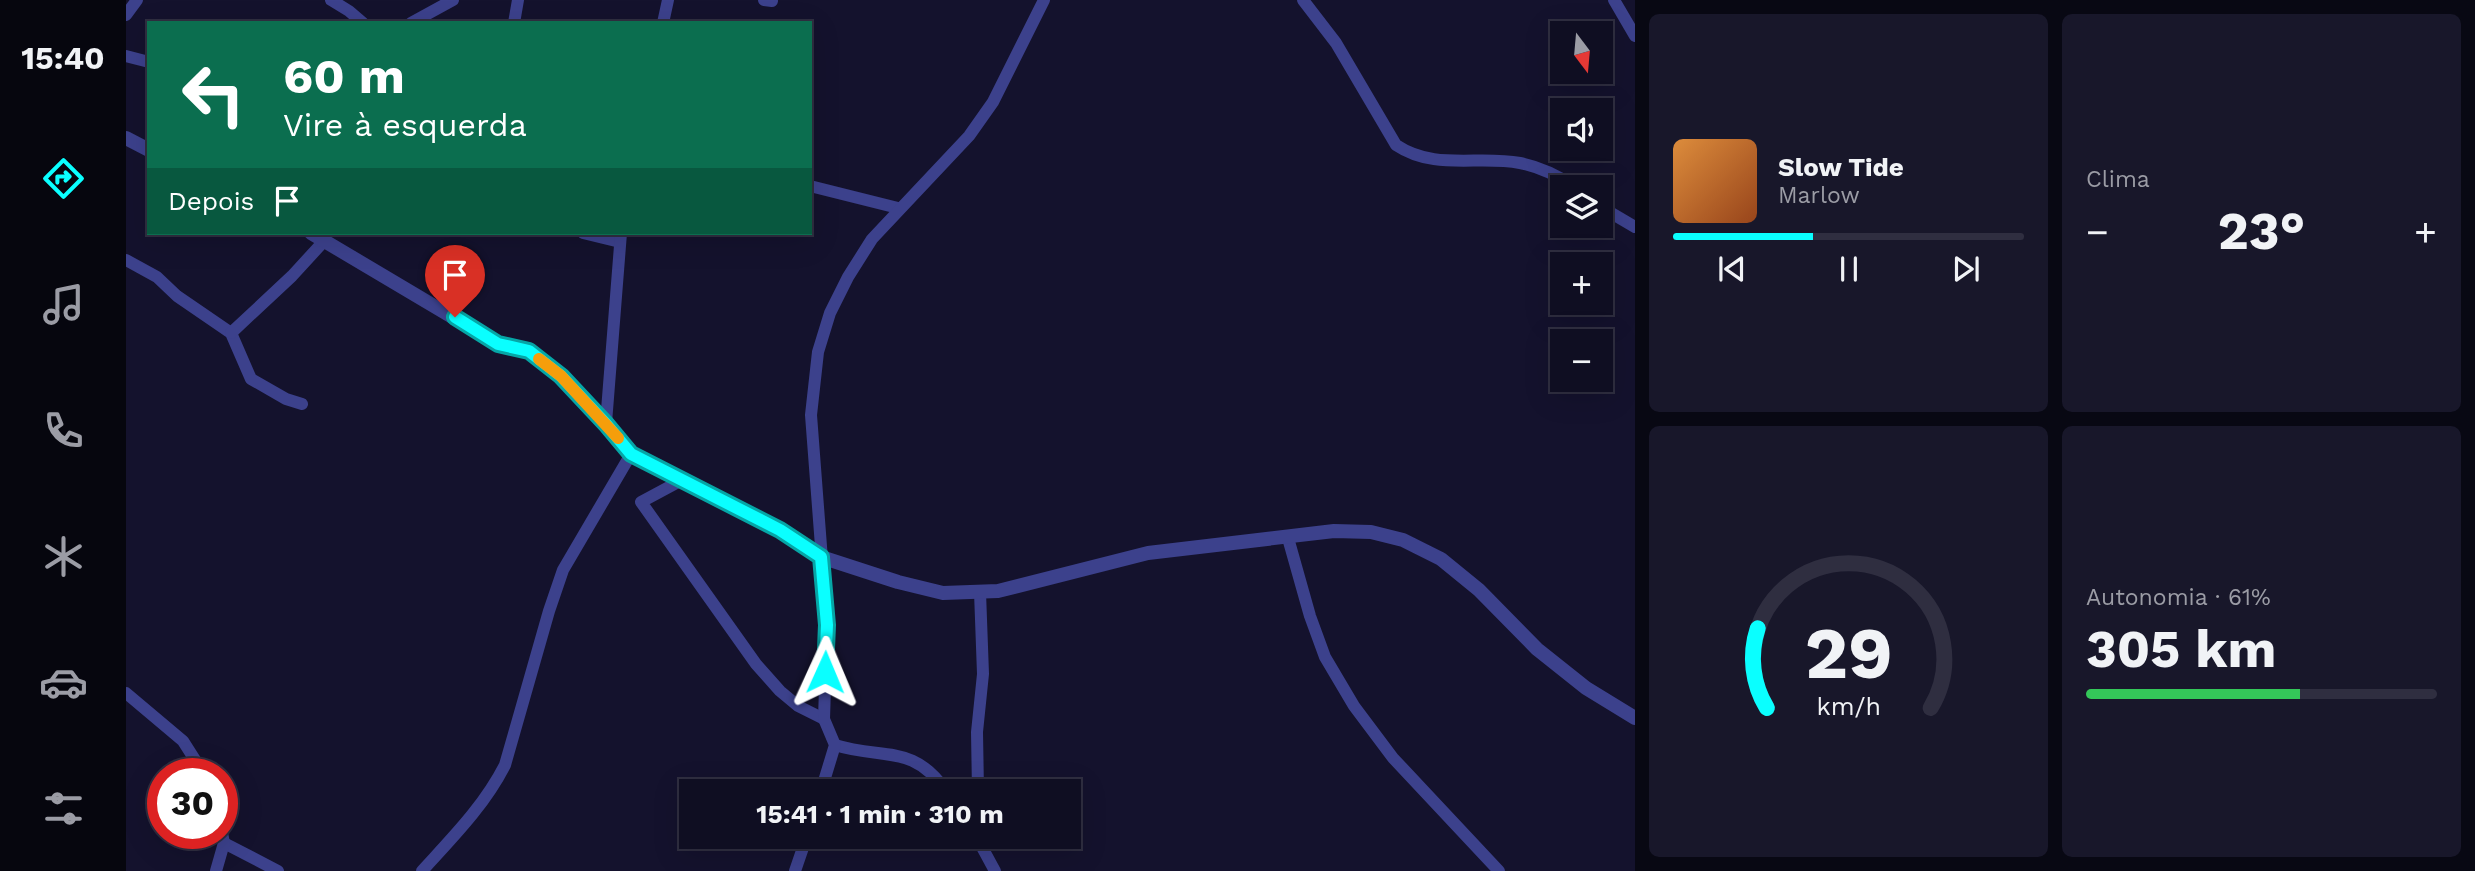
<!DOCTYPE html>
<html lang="pt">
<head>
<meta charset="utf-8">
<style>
	:root { --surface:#0f0e22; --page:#18172a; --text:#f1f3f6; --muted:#9b9ca5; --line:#2f2e40; --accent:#0affff }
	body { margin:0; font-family:"Work Sans",sans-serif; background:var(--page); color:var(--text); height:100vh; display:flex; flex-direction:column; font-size:26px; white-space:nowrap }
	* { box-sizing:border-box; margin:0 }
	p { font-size:23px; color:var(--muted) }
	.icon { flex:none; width:38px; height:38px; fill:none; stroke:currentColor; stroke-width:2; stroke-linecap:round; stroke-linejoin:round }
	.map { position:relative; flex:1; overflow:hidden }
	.panel { display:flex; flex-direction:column; gap:14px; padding:14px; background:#080813; width:840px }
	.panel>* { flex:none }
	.top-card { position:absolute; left:21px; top:21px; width:665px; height:214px; border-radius:0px; box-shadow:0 7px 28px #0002,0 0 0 2px var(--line); background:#0b6e4f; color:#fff; overflow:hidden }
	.needle { width:46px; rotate:164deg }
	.controls { position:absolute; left:1424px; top:21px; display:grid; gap:14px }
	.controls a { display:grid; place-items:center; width:63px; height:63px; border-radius:0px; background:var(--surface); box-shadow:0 7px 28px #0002,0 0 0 2px var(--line); font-size:35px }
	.speed { position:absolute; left:21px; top:758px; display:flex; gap:14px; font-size:35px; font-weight:700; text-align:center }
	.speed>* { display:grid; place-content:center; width:91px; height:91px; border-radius:50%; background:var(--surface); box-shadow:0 7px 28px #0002,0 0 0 2px var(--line); line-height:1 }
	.speed .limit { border:10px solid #d22; background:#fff; color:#111 }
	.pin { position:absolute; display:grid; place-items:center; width:60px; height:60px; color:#fff; margin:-72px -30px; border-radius:50% 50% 50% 0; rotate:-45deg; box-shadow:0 0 7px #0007 }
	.pin .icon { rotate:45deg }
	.me { position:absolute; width:77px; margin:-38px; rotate:1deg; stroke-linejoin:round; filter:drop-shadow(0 0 5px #0008) }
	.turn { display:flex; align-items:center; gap:24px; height:147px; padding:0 21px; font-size:32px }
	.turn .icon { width:91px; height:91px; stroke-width:2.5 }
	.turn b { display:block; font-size:49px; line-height:60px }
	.then { display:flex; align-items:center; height:66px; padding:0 21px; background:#0003; gap:14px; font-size:26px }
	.big { font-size:52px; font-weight:700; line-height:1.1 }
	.panel .card { flex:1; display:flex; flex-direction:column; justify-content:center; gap:10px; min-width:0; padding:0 24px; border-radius:10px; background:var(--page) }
	.panel .dial { align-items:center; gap:0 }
	.dial svg { height:182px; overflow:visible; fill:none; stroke:var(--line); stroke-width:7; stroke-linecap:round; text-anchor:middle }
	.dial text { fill:var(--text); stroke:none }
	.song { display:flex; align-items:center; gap:21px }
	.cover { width:84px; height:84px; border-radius:10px; background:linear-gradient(135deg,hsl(30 70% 55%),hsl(20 70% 35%)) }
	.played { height:7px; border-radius:4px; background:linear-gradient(90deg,var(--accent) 40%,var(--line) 40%) }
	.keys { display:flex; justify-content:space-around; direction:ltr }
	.heat { display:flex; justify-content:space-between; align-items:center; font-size:38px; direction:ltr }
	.charge { height:10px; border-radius:5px; background:linear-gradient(90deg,#34c759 61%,var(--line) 0) }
	.panel .tiles { flex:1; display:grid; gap:14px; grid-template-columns:repeat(2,1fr) }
	.trip { position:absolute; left:553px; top:779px; width:402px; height:70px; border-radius:0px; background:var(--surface); box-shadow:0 7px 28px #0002,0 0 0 2px var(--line); font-weight:700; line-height:70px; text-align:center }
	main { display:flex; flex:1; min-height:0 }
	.menu { display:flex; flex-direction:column; width:126px; justify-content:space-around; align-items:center; background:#06060e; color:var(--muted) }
	.menu .icon { width:49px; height:49px }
	.menu .current { color:var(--accent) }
	.menu b { font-size:32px; color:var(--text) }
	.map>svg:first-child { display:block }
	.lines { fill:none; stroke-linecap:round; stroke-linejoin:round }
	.minor { stroke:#3c418c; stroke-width:12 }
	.tertiary { stroke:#3c418c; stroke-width:14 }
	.route-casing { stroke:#06a6a6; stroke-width:18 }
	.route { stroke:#0affff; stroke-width:12 }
	.slow { stroke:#f59e0b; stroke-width:12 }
</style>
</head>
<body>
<main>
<nav class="menu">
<b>15:40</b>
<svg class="icon current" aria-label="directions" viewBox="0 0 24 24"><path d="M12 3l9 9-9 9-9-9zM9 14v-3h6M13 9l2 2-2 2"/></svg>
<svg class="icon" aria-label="music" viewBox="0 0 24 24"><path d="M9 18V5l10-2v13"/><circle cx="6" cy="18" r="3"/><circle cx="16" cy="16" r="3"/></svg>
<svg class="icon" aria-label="phone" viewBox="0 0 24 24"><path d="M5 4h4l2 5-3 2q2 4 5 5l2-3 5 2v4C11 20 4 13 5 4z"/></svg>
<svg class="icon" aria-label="climate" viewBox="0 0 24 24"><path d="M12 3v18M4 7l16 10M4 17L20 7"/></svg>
<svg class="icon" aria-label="car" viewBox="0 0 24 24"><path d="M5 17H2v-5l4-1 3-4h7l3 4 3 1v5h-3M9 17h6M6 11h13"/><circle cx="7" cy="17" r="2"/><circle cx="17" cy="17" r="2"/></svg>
<svg class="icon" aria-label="filters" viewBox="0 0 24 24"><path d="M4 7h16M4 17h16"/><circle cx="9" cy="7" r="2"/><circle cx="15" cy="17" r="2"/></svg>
</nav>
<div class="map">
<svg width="1509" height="871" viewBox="0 0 1509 871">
	<rect width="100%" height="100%" fill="#14122d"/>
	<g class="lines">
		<g class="minor">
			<path d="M205,0L223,11L237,23"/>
			<path d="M638,0L646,1"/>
			<path d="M1177,0L1210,43L1270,145C1309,171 1351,155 1394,163C1415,167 1431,175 1449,187"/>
			<path d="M1488,0L1509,36"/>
			<path d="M0,15L11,0"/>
			<path d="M285,23L327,0"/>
			<path d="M388,23L392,0"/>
			<path d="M537,23L542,0"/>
			<path d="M0,56L23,62"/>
			<path d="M684,186L772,208"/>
			<path d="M1475,207L1509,227"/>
			<path d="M457,233L494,242"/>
			<path d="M0,260L31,277L51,296L105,333L125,379L160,399L176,404"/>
			<path d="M105,333L166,276L199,240"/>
			<path d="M480,423L495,233"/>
			<path d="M556,480L515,502L630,664L654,691L672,706L698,719"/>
			<path d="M1162,538L1184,616L1199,657L1228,706L1267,758L1373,871"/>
			<path d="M0,693L57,741L78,774"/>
			<path d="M709,745C757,760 787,743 820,791"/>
			<path d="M695,791L709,745L698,719L701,625L685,415L692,352L704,313L722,277L746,239L843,136L867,102L918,0"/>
			<path d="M852,791L851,732L857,674L854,592"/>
			<path d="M850,836L869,871"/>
			<path d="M98,843L152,871"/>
			<path d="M90,871L98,843L96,833"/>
			<path d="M296,871C327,837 358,806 379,765L423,611L437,570L505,454"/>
			<path d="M669,871L681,836"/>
		</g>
		<g class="tertiary">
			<path d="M0,138L23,150"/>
			<path d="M185,233L372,344L403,351L435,376L480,423L505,454L654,530L695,557L772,582L817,593L872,591L1022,553L1208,531L1245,532L1277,540L1315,559L1353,590L1411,649L1460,688L1509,718"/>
		</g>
	</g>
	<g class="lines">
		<g class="route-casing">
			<path id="route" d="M329,317L372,344L403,351L435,376L480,424L505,454L654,530L695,557L701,625L699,672"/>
		</g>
		<use href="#route" class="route"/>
		<path class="slow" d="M413,359L435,376L492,438"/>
	</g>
</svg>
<div class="controls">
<a><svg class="needle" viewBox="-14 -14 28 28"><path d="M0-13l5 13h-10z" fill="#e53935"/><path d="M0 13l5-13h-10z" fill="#9b9ca5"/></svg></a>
<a><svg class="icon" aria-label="sound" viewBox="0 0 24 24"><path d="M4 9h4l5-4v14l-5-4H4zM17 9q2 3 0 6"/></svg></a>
<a><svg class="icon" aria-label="layers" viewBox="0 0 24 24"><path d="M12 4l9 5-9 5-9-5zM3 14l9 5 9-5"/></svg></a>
<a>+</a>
<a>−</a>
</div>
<div class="speed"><div class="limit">30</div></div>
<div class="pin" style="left:329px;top:317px;background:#d93025"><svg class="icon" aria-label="arrive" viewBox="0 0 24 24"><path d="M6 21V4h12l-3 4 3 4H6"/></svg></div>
<svg class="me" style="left:699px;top:672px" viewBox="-20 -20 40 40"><path d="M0-17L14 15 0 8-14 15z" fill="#0affff" stroke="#fff" stroke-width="4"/></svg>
<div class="trip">15:41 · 1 min · 310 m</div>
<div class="top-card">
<div class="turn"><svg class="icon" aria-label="left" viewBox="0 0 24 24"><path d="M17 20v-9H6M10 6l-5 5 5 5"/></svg><div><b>60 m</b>Vire à esquerda</div></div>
<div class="then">Depois<svg class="icon" aria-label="arrive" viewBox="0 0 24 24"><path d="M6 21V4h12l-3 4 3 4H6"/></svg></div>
</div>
</div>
<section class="panel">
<div class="tiles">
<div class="card">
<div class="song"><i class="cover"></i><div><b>Slow Tide</b><p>Marlow</p></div></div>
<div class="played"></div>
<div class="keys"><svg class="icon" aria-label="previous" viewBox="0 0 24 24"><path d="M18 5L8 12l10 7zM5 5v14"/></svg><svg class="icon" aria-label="pause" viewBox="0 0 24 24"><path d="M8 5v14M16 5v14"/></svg><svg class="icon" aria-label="next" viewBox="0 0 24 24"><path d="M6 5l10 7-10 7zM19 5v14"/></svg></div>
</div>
<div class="card"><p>Clima</p>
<div class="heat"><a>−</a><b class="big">23°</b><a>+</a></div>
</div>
<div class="card dial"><svg viewBox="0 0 100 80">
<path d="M14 69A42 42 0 1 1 86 69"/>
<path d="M14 69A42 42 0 0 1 10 34" stroke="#0affff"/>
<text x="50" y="56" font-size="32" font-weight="700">29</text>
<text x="50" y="72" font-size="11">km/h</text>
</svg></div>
<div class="card"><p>Autonomia · 61%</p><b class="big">305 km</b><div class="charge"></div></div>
</div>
</section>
</main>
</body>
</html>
